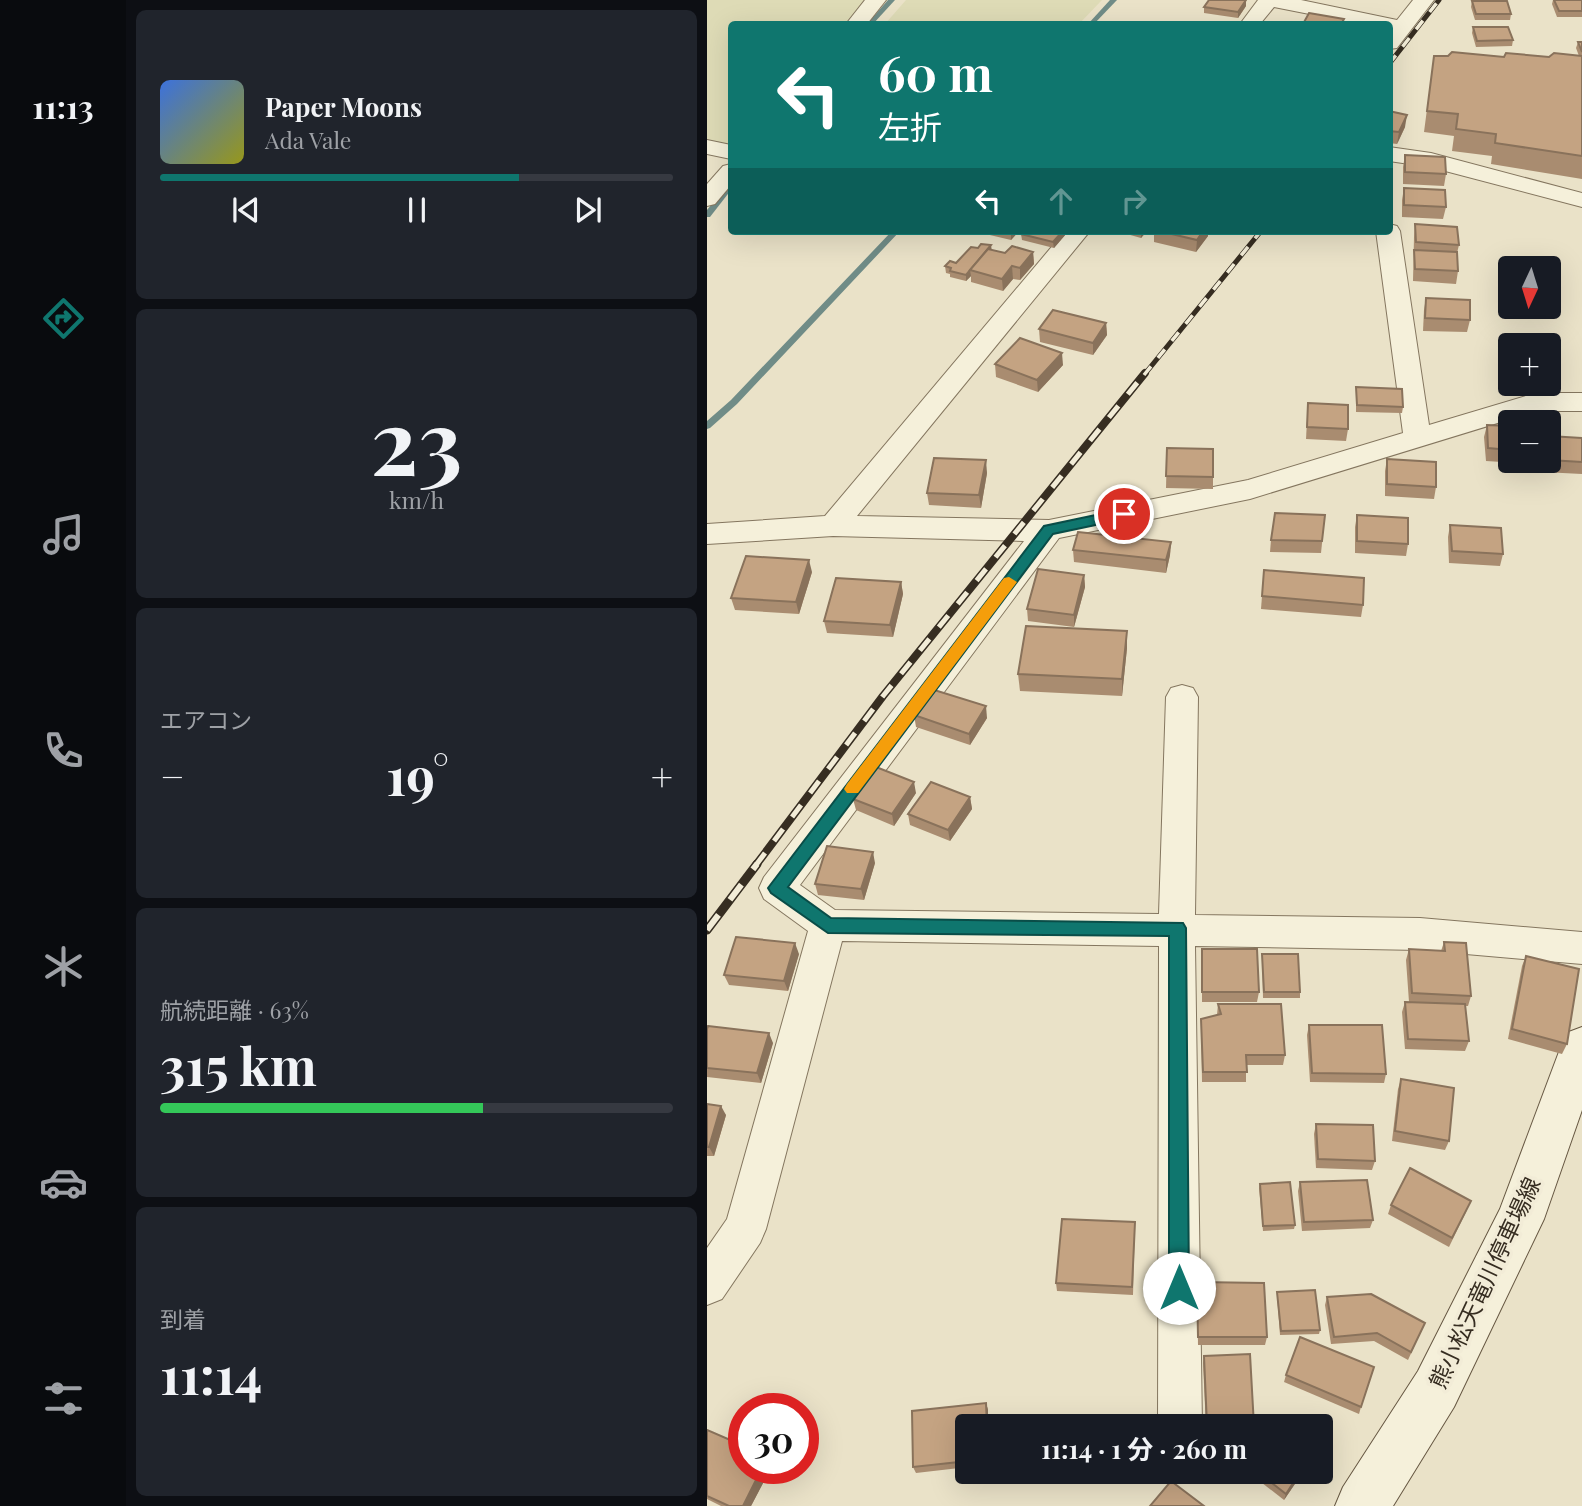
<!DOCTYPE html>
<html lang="ja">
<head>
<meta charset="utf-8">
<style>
	:root { --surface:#171b24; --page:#20242c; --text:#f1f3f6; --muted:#9ea1a6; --line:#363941; --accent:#0f766e }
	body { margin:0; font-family:"Playfair Display","Noto Sans JP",serif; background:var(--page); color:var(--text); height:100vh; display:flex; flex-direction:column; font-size:26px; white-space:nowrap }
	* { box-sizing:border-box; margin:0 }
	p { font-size:23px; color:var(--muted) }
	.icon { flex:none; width:38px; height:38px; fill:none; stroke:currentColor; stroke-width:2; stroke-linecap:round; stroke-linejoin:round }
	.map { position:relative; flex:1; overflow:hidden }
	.drawer { display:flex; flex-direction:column; gap:10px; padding:10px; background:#0d0f14; width:581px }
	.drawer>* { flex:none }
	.banner { position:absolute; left:21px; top:21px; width:665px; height:214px; border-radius:7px; box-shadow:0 7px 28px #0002; background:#0f766e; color:#fff; overflow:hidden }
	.needle { width:46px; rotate:184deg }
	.fabs { position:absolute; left:791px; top:256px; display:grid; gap:14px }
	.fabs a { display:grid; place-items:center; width:63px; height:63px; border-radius:7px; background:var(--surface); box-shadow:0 7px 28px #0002; font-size:35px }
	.speed { position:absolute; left:21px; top:1393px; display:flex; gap:14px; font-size:35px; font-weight:700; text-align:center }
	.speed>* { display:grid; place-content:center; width:91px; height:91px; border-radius:50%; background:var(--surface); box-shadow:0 7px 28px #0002; line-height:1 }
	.speed .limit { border:10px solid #d22; background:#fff; color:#111 }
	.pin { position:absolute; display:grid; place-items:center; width:60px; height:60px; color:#fff; margin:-30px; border:4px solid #fff; border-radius:50%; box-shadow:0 2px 7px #0007 }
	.me { position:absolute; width:77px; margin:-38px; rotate:0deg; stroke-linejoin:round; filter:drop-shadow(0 0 5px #0008) }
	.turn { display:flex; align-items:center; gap:24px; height:147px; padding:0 35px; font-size:32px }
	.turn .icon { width:91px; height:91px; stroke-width:2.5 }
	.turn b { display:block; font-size:49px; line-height:60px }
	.lanes { display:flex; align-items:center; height:66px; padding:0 35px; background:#0003; justify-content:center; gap:35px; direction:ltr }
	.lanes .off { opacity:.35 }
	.big { font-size:52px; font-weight:700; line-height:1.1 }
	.drawer .widget { flex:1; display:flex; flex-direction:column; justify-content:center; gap:10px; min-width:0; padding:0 24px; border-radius:10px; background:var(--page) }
	.drawer .dial { align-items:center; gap:0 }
	.dial b { font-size:91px; line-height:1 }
	.song { display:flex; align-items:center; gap:21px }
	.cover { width:84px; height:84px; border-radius:10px; background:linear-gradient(135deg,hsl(220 70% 55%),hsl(60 70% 35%)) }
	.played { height:7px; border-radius:4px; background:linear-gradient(90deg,var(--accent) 70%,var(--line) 70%) }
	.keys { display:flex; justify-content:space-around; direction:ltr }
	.heat { display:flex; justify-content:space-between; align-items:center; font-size:38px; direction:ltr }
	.charge { height:10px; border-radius:5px; background:linear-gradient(90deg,#34c759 63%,var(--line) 0) }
	.trip { position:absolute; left:248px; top:1414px; width:378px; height:70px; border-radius:7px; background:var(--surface); box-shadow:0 7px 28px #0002; font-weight:700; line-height:70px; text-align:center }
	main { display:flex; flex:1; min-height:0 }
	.dock { display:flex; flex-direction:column; width:126px; justify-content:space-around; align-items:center; background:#090b0e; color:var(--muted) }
	.dock .icon { width:49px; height:49px }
	.dock .active { color:var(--accent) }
	.dock b { font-size:32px; color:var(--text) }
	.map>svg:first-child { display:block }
	.farmland { fill:#dedbb6 }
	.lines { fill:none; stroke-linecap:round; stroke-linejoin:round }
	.stream { fill:#708c87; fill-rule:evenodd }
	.minor-casing { stroke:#84765f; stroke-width:2 }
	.secondary-casing { stroke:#665742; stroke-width:2 }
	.minor { fill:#f5f0da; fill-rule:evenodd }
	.secondary { fill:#f5f0da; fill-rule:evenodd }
	.rail-far2-casing { stroke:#362d21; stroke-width:5 }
	.rail-far1-casing { stroke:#362d21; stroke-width:8 }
	.rail-casing { stroke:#362d21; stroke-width:9 }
	.rail-far2 { stroke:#f2ecd7; stroke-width:3.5; stroke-dasharray:11; stroke-linecap:butt }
	.rail-far1 { stroke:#f2ecd7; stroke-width:5; stroke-dasharray:15; stroke-linecap:butt }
	.rail { stroke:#f2ecd7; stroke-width:6; stroke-dasharray:19; stroke-linecap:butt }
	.wall { fill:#a98c70 }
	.shaded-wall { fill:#89725b }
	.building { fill:#c4a382; stroke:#89725b; stroke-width:2 }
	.route { fill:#0f766e; stroke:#0a4d48; stroke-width:2 }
	.slow { fill:#f59e0b }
	.labels { text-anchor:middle; stroke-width:7; stroke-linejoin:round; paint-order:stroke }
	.near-street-label { font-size:23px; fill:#362d21; stroke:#f2ecd7 }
</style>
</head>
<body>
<main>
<nav class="dock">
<b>11:13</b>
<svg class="icon active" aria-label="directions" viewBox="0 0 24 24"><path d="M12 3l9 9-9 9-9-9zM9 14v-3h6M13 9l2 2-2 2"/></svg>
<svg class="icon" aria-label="music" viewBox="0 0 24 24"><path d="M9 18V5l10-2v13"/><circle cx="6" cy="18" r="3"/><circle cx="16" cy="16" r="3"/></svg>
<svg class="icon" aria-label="phone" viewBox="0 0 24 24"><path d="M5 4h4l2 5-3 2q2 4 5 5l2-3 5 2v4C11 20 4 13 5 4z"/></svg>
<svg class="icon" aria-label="climate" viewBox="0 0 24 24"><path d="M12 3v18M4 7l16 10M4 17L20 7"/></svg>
<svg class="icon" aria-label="car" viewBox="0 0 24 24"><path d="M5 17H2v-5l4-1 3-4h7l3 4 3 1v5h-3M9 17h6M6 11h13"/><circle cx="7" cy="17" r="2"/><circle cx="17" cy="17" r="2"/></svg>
<svg class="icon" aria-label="filters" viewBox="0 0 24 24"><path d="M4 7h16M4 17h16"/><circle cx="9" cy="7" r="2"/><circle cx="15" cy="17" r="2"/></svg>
</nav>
<section class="drawer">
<div class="widget">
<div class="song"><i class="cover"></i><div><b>Paper Moons</b><p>Ada Vale</p></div></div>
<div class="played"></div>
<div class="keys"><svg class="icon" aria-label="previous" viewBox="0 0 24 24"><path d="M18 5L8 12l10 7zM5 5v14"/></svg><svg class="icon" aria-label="pause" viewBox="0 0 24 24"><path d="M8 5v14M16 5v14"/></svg><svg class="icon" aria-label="next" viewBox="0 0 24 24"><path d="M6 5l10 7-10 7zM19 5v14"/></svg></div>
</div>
<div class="widget dial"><b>23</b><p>km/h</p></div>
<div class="widget"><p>エアコン</p>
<div class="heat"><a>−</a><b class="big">19°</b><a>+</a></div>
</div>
<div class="widget"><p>航続距離 · 63%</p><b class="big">315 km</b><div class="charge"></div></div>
<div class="widget"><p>到着</p><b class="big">11:14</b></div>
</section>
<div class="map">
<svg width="875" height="1506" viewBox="0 0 875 1506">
	<rect width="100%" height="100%" fill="#eae2c8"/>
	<g class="farmland">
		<path d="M0,0H159L138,24H24V147L0,143Z"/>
		<path d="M199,0H395L372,24H178Z"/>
	</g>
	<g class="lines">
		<g class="stream">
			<path d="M181,0H188L166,24H160Z"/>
			<path d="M403,0H410L387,24H381Z"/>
			<path d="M21,184H24V190L3,217H0V210Z"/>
			<path d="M185,231H193L30,404L3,428L0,429V421L24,400Z"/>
		</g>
		<g class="minor-casing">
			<g id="minor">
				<path d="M158,0H179L160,24H139Z"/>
				<path d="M551,0H594L690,20L706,0H727L690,48L682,49V24H653L567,7L553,24H533Z"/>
				<path d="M0,140L24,145V159L0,154Z"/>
				<path d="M682,147L724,153L875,193V207L723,167L682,161Z"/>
				<path d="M24,164V185L8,204L0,206V184L16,166Z"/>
				<path d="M682,224L690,226L693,231L722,425L829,393H875V411H830L543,499L352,538L93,885L128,910L452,914L459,697L464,688L475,685L486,688L491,697L488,915L713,918L875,932V964L713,950L488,946L495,1426H451L452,946L135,941L59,1229L53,1243L15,1299L0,1305V1248L20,1219L101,931L57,899L52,888L57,877L317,541L126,536L0,544V524L118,516L358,231H383L150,516L342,520L541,480L696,433L669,231H682Z"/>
			</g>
		</g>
		<g class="secondary-casing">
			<path id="secondary" d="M875,1027V1110L837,1219L747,1407L686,1506H628L636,1487L711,1371L793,1209L859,1033Z"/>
		</g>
		<use href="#minor" class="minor"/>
		<use href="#secondary" class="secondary"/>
		<g class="rail-far2-casing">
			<g id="rail-far2">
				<path d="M682,64L732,0"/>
				<path d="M437,375L554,231"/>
			</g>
		</g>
		<g class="rail-far1-casing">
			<path id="rail-far1" d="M49,865L176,696L438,373"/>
		</g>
		<g class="rail-casing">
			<path id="rail" d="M0,930L50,864"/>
		</g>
		<use href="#rail-far2" class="rail-far2"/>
		<use href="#rail-far1" class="rail-far1"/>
		<use href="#rail" class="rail"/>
	</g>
	<g class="wall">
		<path d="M846,0H875V17H850L845,4Z"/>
		<path d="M765,1L804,14L803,20H768L764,7Z"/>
		<path d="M539,6L531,18L497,13V7Z"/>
		<path d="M766,27L806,40L805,46L769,47L765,33Z"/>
		<path d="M871,42H875V179L784,164L785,156L745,151L747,136L717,132L727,56L842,57L872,56L869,48Z"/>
		<path d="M682,111L698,127L690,144L682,143Z"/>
		<path d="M698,155L739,174L737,186L696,184V167Z"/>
		<path d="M697,188L739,207L736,219L695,217V200Z"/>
		<path d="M708,224L752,245L750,253L751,271L749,284L706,281L707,237Z"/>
		<path d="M270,231H312L304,240L270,232Z"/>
		<path d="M409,231H440L434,238Z"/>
		<path d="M447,231H501V236L489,252L447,242Z"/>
		<path d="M314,234H359L347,248L315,240Z"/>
		<path d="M271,248L298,253L326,252L327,264L313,280L306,279L296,291L264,282V276L259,281L243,277V274L239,273L238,266L249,263Z"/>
		<path d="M719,298L763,320L760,332L716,331L717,310Z"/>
		<path d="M399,323L400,335L386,355L333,342L332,329Z"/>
		<path d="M288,364L356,365L331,392L289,377Z"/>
		<path d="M649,387L696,407L695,413L649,412Z"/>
		<path d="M601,403L641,429L639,441L599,439Z"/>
		<path d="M780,425L803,426V460H828L827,464L779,461L777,437Z"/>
		<path d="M875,438V474L836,472L834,460H842Z"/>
		<path d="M460,448L506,477V489L459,488Z"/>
		<path d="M680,459L729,487L727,499L678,496V471Z"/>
		<path d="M280,473L274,508L222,505L220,493Z"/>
		<path d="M618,515L614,553L563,552L564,540Z"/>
		<path d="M650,515L701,544L699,556L648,553V527Z"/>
		<path d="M743,525L796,554L793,566L742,563L741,537Z"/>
		<path d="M464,542L463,555L459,573L367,562L366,550Z"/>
		<path d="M557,570L656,605L654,617L554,609Z"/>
		<path d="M105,572L92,614L28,610L24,598Z"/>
		<path d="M377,575L378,587L367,627L321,621L320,609Z"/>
		<path d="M194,582L196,594L186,637L120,633L117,621Z"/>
		<path d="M420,631V648L415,696L313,691L311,674Z"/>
		<path d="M207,715L280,718L263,745L209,727Z"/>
		<path d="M209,793L187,826L149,810L146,799Z"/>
		<path d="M263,797L265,809L243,841L203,825L201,814Z"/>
		<path d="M168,863L157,900L111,895L108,884Z"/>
		<path d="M737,942L764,996L761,1006H758L762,1041L758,1051L698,1049L695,1012L698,1002H702L699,960L702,949L734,951Z"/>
		<path d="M495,949L552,992L550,1002H495Z"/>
		<path d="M92,954L81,991L22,985L17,975Z"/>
		<path d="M555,954L593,992V998H556Z"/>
		<path d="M819,956L860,1044L855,1054L801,1039L815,966Z"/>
		<path d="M511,1004L578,1055L576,1065H539V1082H495L494,1019L510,1015Z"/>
		<path d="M602,1025L679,1074L677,1083L603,1082L600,1035Z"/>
		<path d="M0,1029L66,1043L54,1083L0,1077Z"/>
		<path d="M694,1079L742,1141L738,1150L685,1141L691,1089Z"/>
		<path d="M0,1104L19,1115L7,1156H0Z"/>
		<path d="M609,1124L668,1161L665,1170L609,1168L607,1134Z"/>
		<path d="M593,1182L666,1220L663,1228L595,1231L591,1191Z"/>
		<path d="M553,1184L588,1225L587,1229L556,1231L552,1188Z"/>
		<path d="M684,1205L760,1210L742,1247L681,1214Z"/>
		<path d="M428,1222L426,1295L350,1291L349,1283Z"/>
		<path d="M490,1282L560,1337L558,1345H491Z"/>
		<path d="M570,1292L613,1330L612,1334L573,1335L570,1296Z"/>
		<path d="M620,1297L718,1323L701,1360L667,1341L624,1344L618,1305Z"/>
		<path d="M497,1356L547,1426H499L496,1363Z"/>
		<path d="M579,1375L654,1407L652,1414L577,1382Z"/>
		<path d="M279,1403L281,1410L261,1426V1467L209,1473L206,1467Z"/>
		<path d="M0,1430L37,1468H64L44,1506H14L0,1499Z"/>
		<path d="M541,1472H596L577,1500Z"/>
	</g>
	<g class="shaded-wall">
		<path d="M539,0V6L531,18V12Z"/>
		<path d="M700,115L698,127L690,144L692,132Z"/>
		<path d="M306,231H312L304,240V234Z"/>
		<path d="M356,231H359V234L347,248L346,242Z"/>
		<path d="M434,231H440L434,238Z"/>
		<path d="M496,231H501V236L489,252L490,240Z"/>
		<path d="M284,245L285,252L263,270L264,276L259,281V275Z"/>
		<path d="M326,252L327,264L313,280V268Z"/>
		<path d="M305,266L306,279L296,291L295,279Z"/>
		<path d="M399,323L400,335L386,355V343Z"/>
		<path d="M355,353L356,365L331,392L330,380Z"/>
		<path d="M279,460L280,473L274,508L272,495Z"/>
		<path d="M464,542L463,555L459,573V560Z"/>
		<path d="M102,560L105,572L92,614L89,602Z"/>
		<path d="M377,575L378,587L367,627V615Z"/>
		<path d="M194,582L196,594L186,637L183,625Z"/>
		<path d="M420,631V648L415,696V679Z"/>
		<path d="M279,706L280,718L263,745L262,734Z"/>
		<path d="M207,782L209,793L187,826L185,814Z"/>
		<path d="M263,797L265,809L243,841L241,830Z"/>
		<path d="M166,852L168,863L157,900L154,889Z"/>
		<path d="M88,943L92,954L81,991L77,981Z"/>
		<path d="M62,1033L66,1043L54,1083L50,1073Z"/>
		<path d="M14,1106L19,1115L7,1156L2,1147Z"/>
		<path d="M279,1403L281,1410V1426H280Z"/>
		<path d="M55,1468H64L44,1506H36Z"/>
		<path d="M593,1472H596L577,1500L579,1494Z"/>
	</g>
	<g class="building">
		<path d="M502,0H539L531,12L497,7Z"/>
		<path d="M847,0H875V11H852Z"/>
		<path d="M765,1H800L804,14H769Z"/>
		<path d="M602,13L637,19L634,24H596Z"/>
		<path d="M766,27H801L806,40L770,41Z"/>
		<path d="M871,42H875V52Z"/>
		<path d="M745,52L797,57L799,53L842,57L847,53L875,56V156L788,143L789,134L749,129L751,114L720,111L727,56H741Z"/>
		<path d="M682,111L700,115L692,132L682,131Z"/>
		<path d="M698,155L738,157L739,174L698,172Z"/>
		<path d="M697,188L738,190L739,207L697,205Z"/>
		<path d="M708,224L750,227L752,245L709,242Z"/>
		<path d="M291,231H306L304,234Z"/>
		<path d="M316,231H356L346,242L314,234Z"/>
		<path d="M452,231H496L490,240Z"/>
		<path d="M274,244L284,245L259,275L243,271L244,268L238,266L243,261L249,263L264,247L271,248Z"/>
		<path d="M305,246L326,252L313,268L305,266L295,279L263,270L281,249L298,253Z"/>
		<path d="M707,250L750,252L751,271L708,269Z"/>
		<path d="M719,298L763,300V320L718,318Z"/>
		<path d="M346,310L399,323L386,343L332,329Z"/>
		<path d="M313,338L355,353L330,380L288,364Z"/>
		<path d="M649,387L695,389L696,407L650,405Z"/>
		<path d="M601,403L641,405V429L600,427Z"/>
		<path d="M780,425L803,426V450L781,448Z"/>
		<path d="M842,436L875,438V462L842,460Z"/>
		<path d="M460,448L506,449V477L459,476Z"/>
		<path d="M227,458L279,460L272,495L220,493Z"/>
		<path d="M680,459L729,462V487L680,484Z"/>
		<path d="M568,513L618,515L615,541L564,540Z"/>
		<path d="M650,515L701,518V544L650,541Z"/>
		<path d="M743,525L794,528L796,554L745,551Z"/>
		<path d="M371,532L464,542L459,560L366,550Z"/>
		<path d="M39,556L102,560L89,602L24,598Z"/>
		<path d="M331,569L377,575L367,615L320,609Z"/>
		<path d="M557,570L657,578L656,605L555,596Z"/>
		<path d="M129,578L194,582L183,625L117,621Z"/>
		<path d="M319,626L420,631L415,679L311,674Z"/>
		<path d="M224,689L279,706L262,734L207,715Z"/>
		<path d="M169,767L207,782L185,814L146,799Z"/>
		<path d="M224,782L263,797L241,830L201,814Z"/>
		<path d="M120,846L166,852L154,889L108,884Z"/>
		<path d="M29,937L88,943L77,981L17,975Z"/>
		<path d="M737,942L759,943L764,996L705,993L702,949L738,951Z"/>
		<path d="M495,949H550L552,992H495Z"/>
		<path d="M555,954H591L593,992H557Z"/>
		<path d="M819,956L872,969L860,1044L805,1029Z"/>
		<path d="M698,1002L758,1004L762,1041L701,1039Z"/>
		<path d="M511,1004H574L578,1055H539L540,1072H496L494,1019L514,1014Z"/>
		<path d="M602,1025H675L679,1074L605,1073Z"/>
		<path d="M1,1026L62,1033L50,1073L0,1068V1029Z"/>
		<path d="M694,1079L747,1088L742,1141L688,1131Z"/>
		<path d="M0,1104L14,1106L2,1147H0Z"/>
		<path d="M609,1124L666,1125L668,1161L611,1159Z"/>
		<path d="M703,1168L764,1201L745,1238L684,1205Z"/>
		<path d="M660,1180L666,1220L597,1222L593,1182Z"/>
		<path d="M583,1182L588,1225L556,1226L553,1184Z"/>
		<path d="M355,1219L428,1222L425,1287L349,1283Z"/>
		<path d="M490,1282L557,1283L560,1337H491Z"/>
		<path d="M608,1290L613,1330L574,1331L570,1292Z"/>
		<path d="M664,1294L718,1323L704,1352L670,1333L627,1337L620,1297Z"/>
		<path d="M593,1337L667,1367L654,1407L579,1375Z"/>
		<path d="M543,1354L547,1426H500L497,1356Z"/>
		<path d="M279,1403L280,1426H261V1461L206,1467L205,1411Z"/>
		<path d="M564,1417L576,1426H558Z"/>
		<path d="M0,1430L37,1446V1468H55L36,1506H22L0,1496Z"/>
		<path d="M551,1472H593L579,1494Z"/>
		<path d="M464,1481L497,1506H443Z"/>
	</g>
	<path class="route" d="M417,509L422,511V518L346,534L81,887L124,918L476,923L479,928L482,1288L479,1295L472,1298L465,1295L462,1288V936L121,933L64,893L61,888L337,526Z"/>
	<path class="slow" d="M302,577L310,582L307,586L151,793H140L137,789L140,784L297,578Z"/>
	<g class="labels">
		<g class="near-street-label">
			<text transform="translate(778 1283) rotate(-65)" y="8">熊小松天竜川停車場線</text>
		</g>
	</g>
</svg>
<div class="fabs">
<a><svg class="needle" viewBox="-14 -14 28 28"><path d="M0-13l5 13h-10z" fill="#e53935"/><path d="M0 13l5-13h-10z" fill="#9ea1a6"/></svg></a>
<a>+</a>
<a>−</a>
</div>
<div class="speed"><div class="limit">30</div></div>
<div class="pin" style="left:417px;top:514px;background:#d93025"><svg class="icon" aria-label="arrive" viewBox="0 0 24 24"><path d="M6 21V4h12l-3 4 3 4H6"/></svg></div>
<svg class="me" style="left:472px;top:1288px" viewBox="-20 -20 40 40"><circle r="19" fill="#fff"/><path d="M0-13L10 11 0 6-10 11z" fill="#0f766e"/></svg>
<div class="trip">11:14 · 1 分 · 260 m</div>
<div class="banner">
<div class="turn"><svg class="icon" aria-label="left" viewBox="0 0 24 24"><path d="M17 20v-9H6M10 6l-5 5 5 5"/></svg><div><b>60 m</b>左折</div></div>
<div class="lanes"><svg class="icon" aria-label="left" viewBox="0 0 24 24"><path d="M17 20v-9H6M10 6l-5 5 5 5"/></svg><svg class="icon off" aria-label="ahead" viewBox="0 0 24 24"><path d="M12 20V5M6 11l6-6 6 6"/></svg><svg class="icon off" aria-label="right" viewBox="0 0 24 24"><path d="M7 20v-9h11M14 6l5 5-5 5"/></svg></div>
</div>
</div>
</main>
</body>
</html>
